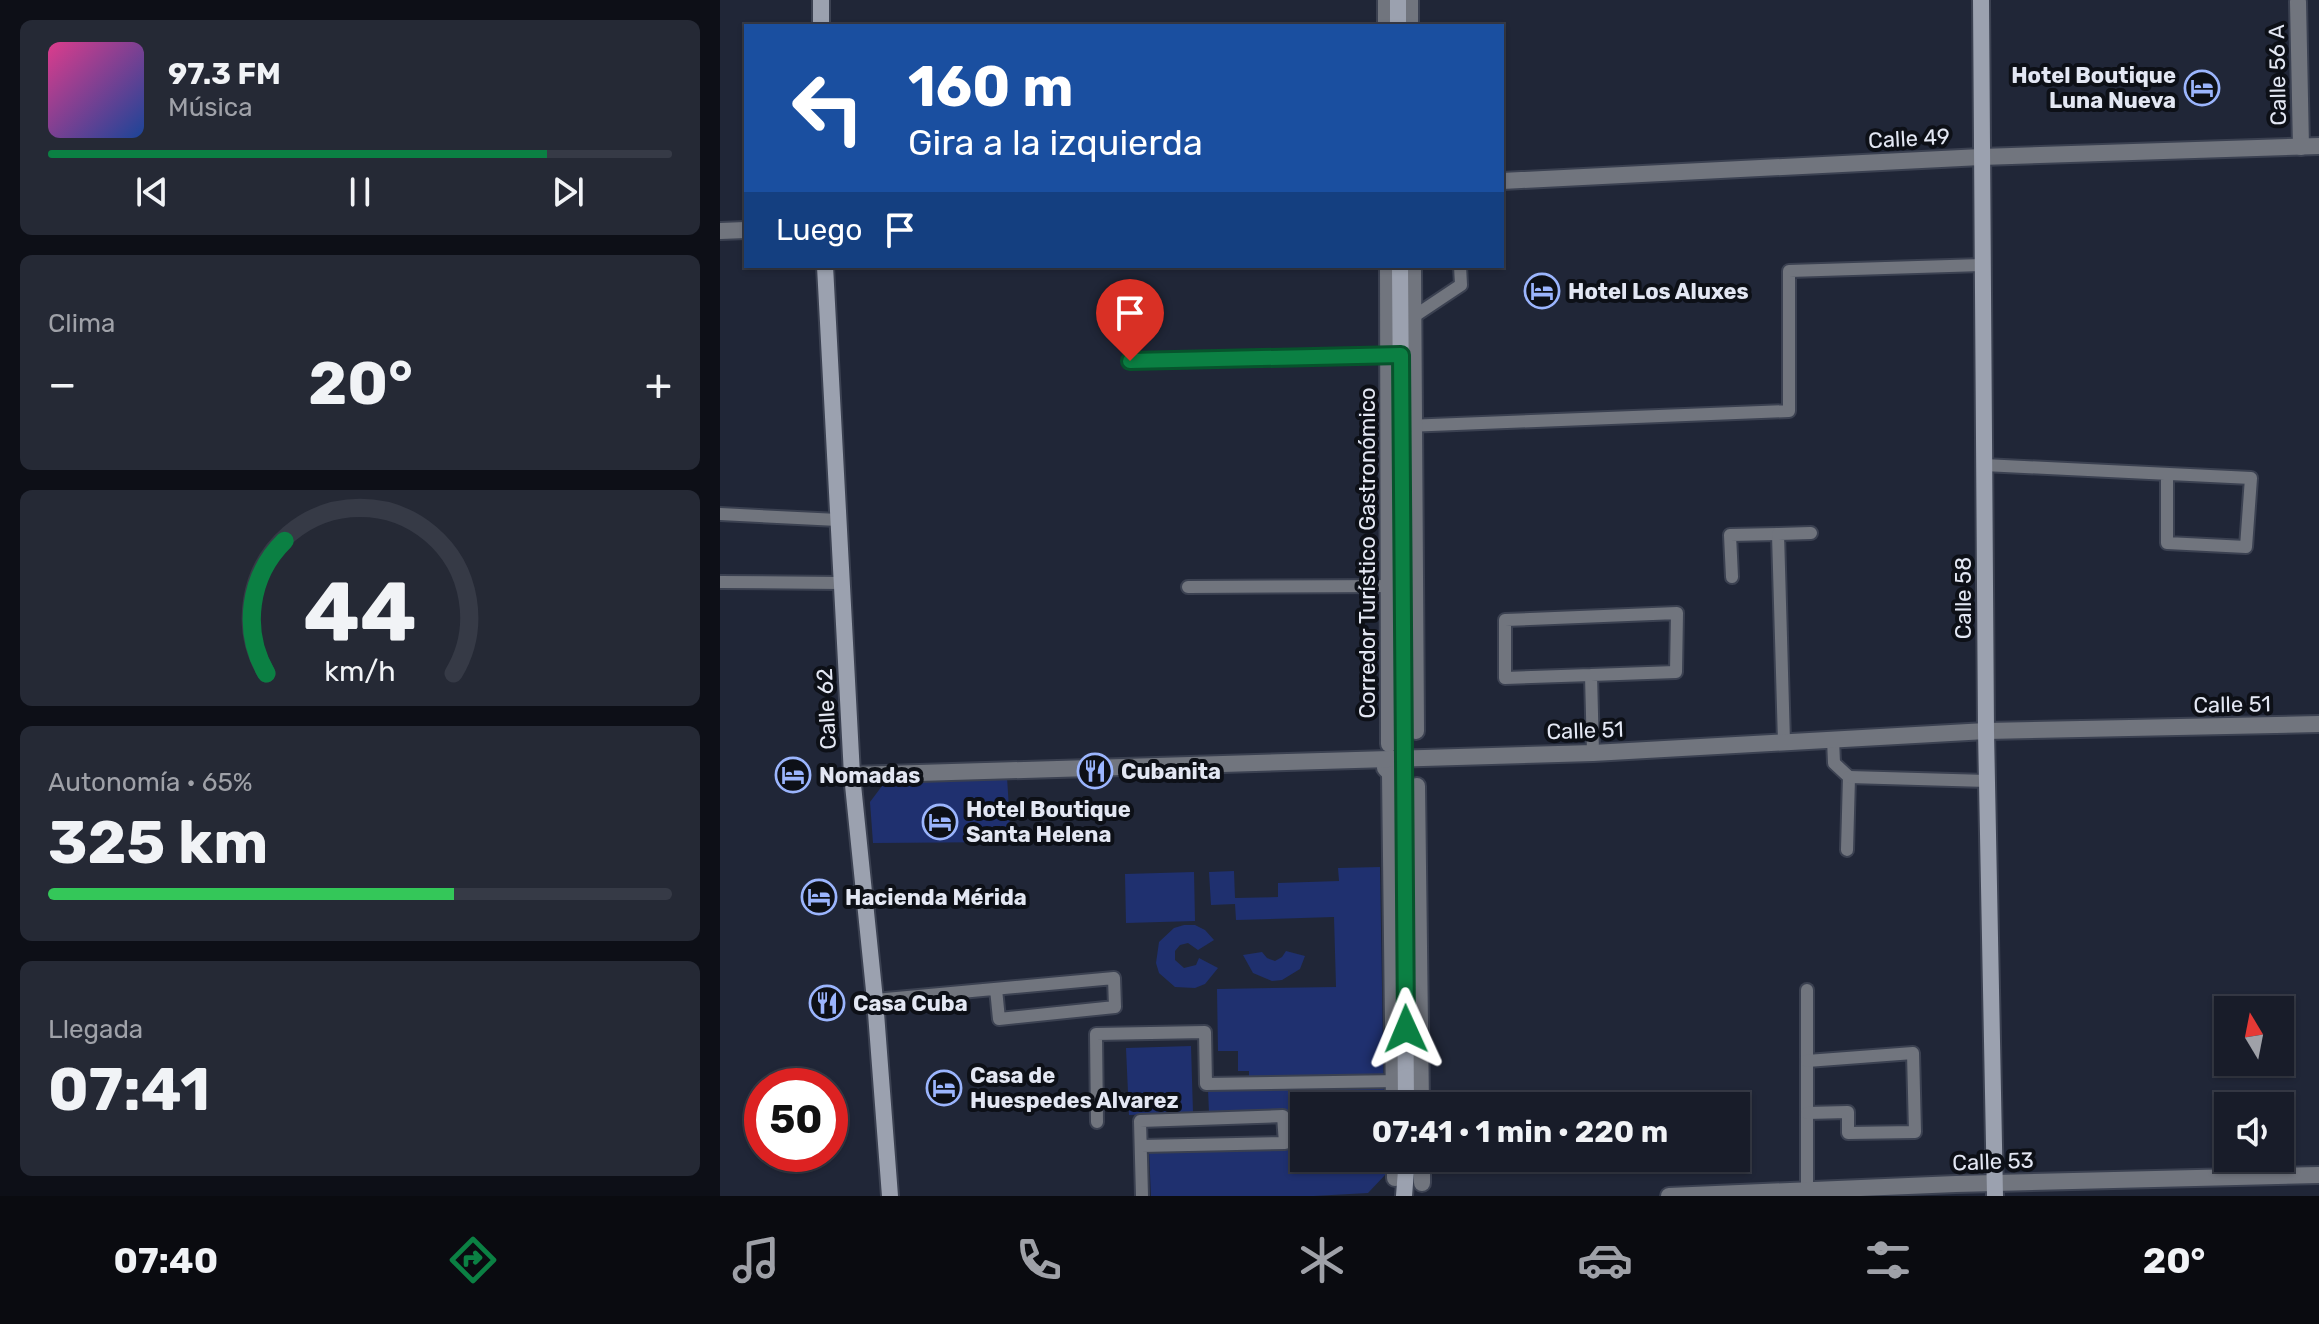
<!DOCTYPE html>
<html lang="es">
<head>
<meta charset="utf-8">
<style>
	:root { --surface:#181c29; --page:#252935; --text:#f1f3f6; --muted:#9fa1a8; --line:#363a46; --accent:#0b8043 }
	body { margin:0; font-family:Rubik,sans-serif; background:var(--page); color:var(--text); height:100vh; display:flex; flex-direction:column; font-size:30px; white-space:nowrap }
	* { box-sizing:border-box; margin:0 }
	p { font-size:26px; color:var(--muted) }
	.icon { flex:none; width:44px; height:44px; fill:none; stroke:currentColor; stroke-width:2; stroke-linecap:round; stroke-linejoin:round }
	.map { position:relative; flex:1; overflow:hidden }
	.sheet { display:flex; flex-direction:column; gap:20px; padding:20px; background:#0d0f17; width:720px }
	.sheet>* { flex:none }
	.top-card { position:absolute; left:24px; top:24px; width:760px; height:244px; border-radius:0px; box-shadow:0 2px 6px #0004,0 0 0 2px var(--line); background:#1a4fa0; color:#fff; overflow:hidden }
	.needle { width:52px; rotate:350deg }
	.fabs { position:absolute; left:1494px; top:996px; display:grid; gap:16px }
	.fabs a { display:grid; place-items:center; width:80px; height:80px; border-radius:0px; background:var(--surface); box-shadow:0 2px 6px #0004,0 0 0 2px var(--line); font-size:40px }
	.speed { position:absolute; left:24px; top:1068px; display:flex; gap:16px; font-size:40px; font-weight:700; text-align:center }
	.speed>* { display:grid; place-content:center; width:104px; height:104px; border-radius:50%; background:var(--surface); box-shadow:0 2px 6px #0004,0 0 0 2px var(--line); line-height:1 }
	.speed .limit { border:12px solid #d22; background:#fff; color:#111 }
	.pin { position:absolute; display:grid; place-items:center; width:68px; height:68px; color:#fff; margin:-82px -34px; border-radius:50% 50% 50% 0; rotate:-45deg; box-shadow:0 0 8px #0007 }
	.pin .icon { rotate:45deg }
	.me { position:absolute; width:88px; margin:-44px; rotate:359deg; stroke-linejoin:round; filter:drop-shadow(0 0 6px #0008) }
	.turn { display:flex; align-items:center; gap:28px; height:168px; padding:0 32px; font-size:36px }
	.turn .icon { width:104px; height:104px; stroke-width:2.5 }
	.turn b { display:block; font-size:56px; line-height:68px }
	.then { display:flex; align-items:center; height:76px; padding:0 32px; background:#0003; gap:16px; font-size:30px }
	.big { font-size:60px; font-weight:700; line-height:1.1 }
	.sheet .card { flex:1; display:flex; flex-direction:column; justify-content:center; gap:12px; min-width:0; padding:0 28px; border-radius:12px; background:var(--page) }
	.sheet .dial { align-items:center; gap:0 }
	.dial svg { height:208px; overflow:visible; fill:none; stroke:var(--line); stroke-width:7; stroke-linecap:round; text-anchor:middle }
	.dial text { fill:var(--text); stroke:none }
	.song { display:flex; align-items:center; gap:24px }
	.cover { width:96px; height:96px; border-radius:12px; background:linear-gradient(135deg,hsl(330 70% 55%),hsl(220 70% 35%)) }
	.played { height:8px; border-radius:4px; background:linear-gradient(90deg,var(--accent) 80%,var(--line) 80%) }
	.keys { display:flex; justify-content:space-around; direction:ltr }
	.heat { display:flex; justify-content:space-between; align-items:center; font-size:44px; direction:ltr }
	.charge { height:12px; border-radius:6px; background:linear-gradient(90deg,#34c759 65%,var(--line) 0) }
	.trip { position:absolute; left:570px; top:1092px; width:460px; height:80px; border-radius:0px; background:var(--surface); box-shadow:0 2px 6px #0004,0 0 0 2px var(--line); font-weight:700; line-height:80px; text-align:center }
	.menu { display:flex; height:128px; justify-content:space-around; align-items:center; background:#0a0b10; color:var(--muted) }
	.menu .icon { width:56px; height:56px }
	.menu .selected { color:var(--accent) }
	.menu b { font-size:36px; color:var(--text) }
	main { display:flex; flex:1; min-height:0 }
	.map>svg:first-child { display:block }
	.building { fill:#1f306f }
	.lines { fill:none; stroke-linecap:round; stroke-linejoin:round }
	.service-casing { stroke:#3b4151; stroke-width:16 }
	.pedestrian-casing { stroke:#3b4151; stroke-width:20 }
	.minor-casing { stroke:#3b4151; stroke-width:20 }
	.tertiary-casing { stroke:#3b4151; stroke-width:20 }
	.secondary-casing { stroke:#3b4151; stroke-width:20 }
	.service { stroke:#71757e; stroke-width:12 }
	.pedestrian { stroke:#71757e; stroke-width:16 }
	.minor { stroke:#71757e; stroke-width:16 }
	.tertiary { stroke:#71757e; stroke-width:16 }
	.secondary { stroke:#9ba1af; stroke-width:16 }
	.route-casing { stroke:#07532c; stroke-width:20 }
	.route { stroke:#0b8043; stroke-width:14 }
	.labels { text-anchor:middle; stroke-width:8; stroke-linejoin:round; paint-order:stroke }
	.poi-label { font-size:22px; font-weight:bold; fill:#e3e7f3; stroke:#0d1017; text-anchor:start }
	.street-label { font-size:22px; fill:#e3e7f3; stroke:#0d1017 }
</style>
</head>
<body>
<main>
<section class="sheet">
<div class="card">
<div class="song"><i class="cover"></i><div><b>97.3 FM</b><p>Música</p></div></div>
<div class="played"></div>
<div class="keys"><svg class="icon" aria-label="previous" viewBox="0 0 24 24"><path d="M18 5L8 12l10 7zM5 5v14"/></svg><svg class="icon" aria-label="pause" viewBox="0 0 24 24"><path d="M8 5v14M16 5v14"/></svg><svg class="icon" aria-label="next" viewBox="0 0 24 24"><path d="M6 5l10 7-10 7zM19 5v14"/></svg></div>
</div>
<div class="card"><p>Clima</p>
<div class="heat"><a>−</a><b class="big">20°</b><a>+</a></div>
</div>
<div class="card dial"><svg viewBox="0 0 100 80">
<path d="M14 69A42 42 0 1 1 86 69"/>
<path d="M14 69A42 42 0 0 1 21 18" stroke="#0b8043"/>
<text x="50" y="56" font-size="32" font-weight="700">44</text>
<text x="50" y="72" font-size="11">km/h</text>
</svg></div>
<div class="card"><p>Autonomía · 65%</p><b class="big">325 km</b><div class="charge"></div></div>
<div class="card"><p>Llegada</p><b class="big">07:41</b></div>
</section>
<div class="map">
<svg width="1599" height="1196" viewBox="0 0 1599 1196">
	<rect width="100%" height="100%" fill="#202637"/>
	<g class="building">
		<path d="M287,777L291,842L153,843L150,802L165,782Z"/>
		<path d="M660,867L664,1106H584V1110L489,1113L488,1089L529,1087V1071H518V1051H498L497,989L616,987L614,917L516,920L515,904L491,905L489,872L514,871L515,898L558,897V883L619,881L618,868Z"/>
		<path d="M474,872L475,921L406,923L405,874Z"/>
		<path d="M464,925H475L485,930L494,940L478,950L468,943L460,945L455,951V960L464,968L476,965L479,958L498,968L485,984L475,988L455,987L439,973L436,963L439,942L454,928Z"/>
		<path d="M566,951L585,956L580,969L562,980L552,981L533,973L523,955L542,952L547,958L555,961L562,957Z"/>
		<path d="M471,1046L473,1113L409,1115L406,1048Z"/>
		<path d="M584,1146V1158H665V1175L648,1193L594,1196H431L429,1151Z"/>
	</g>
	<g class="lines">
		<g class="service-casing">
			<g id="service">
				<path d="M687,321L741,285L740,266"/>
				<path d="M410,361L674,355"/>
				<path d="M686,426L1069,411V271L1262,265"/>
				<path d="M1264,465L1531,478L1526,547L1447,543V474"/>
				<path d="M0,514L118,520"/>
				<path d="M1012,577L1010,535L1058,534"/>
				<path d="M0,582L121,583"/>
				<path d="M468,587L675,586"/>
				<path d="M871,675L785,678V620L957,613L956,672L871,675L873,753"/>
				<path d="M1113,739L1114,763L1129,777L1127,850"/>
				<path d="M1064,742L1058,534L1091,533"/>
				<path d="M1129,777L1267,781"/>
				<path d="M1087,990V1190"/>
				<path d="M155,1000L394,978L395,1007L279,1019L276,989"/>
				<path d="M1087,1061L1193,1053L1195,1132L1128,1133V1112L1087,1113"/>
				<path d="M377,1122L376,1034L485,1032L486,1084L679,1081"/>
				<path d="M421,1146L565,1143L563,1116L420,1121L422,1196"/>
			</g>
		</g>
		<g class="pedestrian-casing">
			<g id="pedestrian">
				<path d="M666,0V26"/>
				<path d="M690,0V26"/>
				<path d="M668,266L669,744"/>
				<path d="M693,266L696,731"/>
				<path d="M665,768L670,773L674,1106"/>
				<path d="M697,786L701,1106"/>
				<path d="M675,1158V1178"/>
				<path d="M702,1158V1183"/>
			</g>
		</g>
		<g class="minor-casing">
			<g id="minor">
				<path d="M132,775L873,753L1266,731L1599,724"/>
				<path d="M949,1196L1236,1184L1599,1175"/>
			</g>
		</g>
		<g class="tertiary-casing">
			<g id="tertiary">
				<path d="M1578,2L1581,147"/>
				<path d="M782,181L1261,157L1599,146"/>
				<path d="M0,231L26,230"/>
			</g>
		</g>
		<g class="secondary-casing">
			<g id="secondary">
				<path d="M101,0V26"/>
				<path d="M678,0V26"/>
				<path d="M1261,0L1266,731L1275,1196"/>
				<path d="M105,266L132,775L155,1000L170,1196"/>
				<path d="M680,266L686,1106"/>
				<path d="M684,1196L687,1158"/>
			</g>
		</g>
		<use href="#service" class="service"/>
		<use href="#pedestrian" class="pedestrian"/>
		<use href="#minor" class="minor"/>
		<use href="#tertiary" class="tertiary"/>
		<use href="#secondary" class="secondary"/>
	</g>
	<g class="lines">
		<g class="route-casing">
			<path id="route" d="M410,361L681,355L686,1029"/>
		</g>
		<use href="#route" class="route"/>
	</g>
	<defs>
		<g id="hotel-ring" transform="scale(1.8)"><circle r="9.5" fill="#0d1017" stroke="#9bb5fd" stroke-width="1.5"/><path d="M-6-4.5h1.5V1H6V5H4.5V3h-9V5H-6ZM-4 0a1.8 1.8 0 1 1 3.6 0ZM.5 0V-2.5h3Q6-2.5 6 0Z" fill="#9bb5fd"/></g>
		<g id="restaurant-ring" transform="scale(1.8)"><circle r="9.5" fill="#0d1017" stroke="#9bb5fd" stroke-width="1.5"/><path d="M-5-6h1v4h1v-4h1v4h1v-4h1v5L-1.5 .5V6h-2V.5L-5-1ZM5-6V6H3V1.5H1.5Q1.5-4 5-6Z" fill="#9bb5fd"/></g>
	</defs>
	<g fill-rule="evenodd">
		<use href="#hotel-ring" x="1482" y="88"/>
		<use href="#hotel-ring" x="822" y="291"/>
		<use href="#restaurant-ring" x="375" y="771"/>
		<use href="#hotel-ring" x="73" y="775"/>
		<use href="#hotel-ring" x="220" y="822"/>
		<use href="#hotel-ring" x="99" y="897"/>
		<use href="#restaurant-ring" x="107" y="1003"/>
		<use href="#hotel-ring" x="224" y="1088"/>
	</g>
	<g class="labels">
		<g class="poi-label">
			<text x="1456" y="83" text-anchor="end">Hotel Boutique<tspan x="1456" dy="25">Luna Nueva</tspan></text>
			<text x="848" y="299">Hotel Los Aluxes</text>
			<text x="401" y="779">Cubanita</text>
			<text x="99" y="783">Nomadas</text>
			<text x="246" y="817">Hotel Boutique<tspan x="246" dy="25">Santa Helena</tspan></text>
			<text x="125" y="905">Hacienda Mérida</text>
			<text x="133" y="1011">Casa Cuba</text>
			<text x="250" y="1083">Casa de<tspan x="250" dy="25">Huespedes Alvarez</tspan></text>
		</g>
		<g class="street-label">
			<text transform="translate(1557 75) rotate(-91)" y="8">Calle 56 A</text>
			<text transform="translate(1189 138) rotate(-3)" y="8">Calle 49</text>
			<text transform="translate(647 553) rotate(-90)" y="8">Corredor Turístico Gastronómico</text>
			<text transform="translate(1243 598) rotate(-90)" y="8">Calle 58</text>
			<text transform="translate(1512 704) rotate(-1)" y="8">Calle 51</text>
			<text transform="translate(106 709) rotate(-93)" y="8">Calle 62</text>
			<text transform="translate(865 730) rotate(-2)" y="8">Calle 51</text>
			<text transform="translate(1273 1161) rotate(-2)" y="8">Calle 53</text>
		</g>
	</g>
</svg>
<div class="fabs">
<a><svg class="needle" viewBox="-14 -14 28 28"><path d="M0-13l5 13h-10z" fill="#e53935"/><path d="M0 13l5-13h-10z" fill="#9fa1a8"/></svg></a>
<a><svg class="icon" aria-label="sound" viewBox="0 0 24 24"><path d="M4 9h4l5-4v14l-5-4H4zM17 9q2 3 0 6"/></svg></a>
</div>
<div class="speed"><div class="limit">50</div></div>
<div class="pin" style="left:410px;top:361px;background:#d93025"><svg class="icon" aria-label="arrive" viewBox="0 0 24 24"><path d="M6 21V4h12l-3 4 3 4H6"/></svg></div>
<svg class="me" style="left:686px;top:1029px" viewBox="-20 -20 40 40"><path d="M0-17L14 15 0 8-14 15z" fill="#0b8043" stroke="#fff" stroke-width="4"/></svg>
<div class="trip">07:41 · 1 min · 220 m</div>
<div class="top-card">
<div class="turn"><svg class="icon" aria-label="left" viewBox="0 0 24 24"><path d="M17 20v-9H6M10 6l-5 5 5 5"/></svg><div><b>160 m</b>Gira a la izquierda</div></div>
<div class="then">Luego<svg class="icon" aria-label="arrive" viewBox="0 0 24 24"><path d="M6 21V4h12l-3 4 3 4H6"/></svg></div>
</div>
</div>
</main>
<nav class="menu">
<b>07:40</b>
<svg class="icon selected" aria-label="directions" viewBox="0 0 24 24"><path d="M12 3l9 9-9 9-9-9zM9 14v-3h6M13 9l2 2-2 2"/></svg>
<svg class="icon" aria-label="music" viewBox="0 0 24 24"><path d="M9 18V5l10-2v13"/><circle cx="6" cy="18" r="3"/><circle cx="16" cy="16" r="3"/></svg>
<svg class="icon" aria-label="phone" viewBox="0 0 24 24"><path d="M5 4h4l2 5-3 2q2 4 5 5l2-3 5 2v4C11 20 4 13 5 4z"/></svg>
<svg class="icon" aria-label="climate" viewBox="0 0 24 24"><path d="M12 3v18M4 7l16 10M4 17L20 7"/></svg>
<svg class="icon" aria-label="car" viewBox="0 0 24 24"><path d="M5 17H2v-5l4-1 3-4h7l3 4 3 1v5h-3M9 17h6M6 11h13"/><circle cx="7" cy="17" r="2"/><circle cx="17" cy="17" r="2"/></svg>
<svg class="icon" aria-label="filters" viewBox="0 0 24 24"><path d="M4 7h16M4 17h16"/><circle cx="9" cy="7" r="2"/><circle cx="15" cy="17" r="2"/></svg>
<b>20°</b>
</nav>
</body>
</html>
